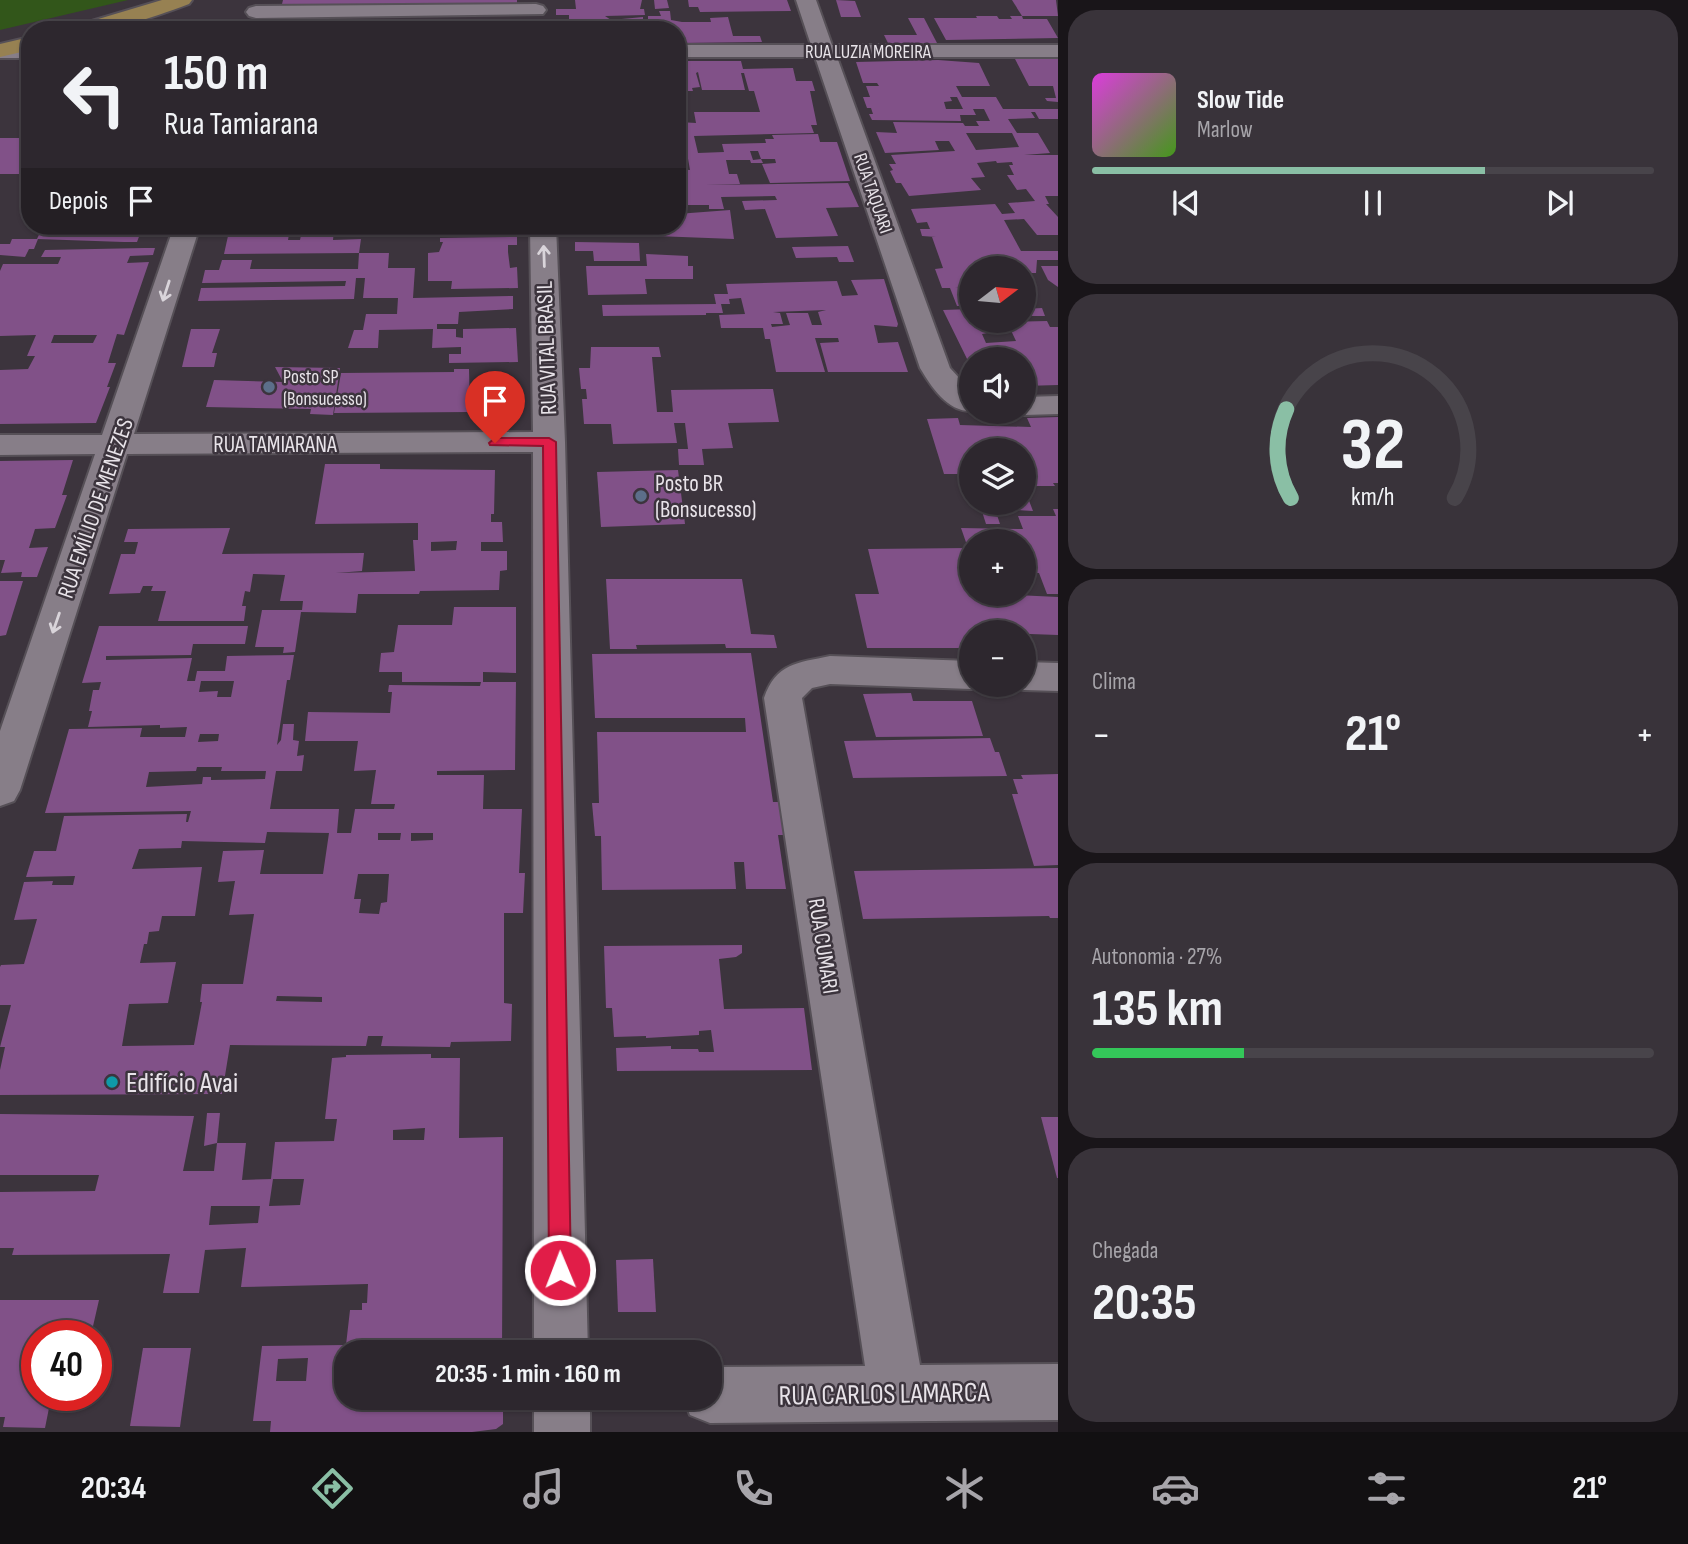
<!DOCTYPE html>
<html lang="pt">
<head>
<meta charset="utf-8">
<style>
	:root { --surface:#2d272e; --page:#39333a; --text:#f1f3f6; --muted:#a7a5aa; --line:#48444a; --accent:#8abfa5 }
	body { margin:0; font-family:"Sofia Sans Condensed",sans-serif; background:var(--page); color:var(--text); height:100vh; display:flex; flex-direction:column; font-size:26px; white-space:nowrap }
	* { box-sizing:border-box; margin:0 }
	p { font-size:23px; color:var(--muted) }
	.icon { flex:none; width:38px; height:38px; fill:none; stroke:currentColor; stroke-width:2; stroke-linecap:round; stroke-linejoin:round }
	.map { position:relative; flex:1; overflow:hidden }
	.sheet { display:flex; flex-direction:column; gap:10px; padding:10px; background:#191519; width:630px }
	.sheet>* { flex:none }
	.hud { position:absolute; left:21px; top:21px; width:665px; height:214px; border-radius:28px; box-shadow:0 2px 5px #0004,0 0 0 2px var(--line); background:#2d272e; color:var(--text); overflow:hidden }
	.needle { width:46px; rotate:74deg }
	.tools { position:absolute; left:959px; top:256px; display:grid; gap:14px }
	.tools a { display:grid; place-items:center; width:77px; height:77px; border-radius:50%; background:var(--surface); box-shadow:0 2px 5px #0004,0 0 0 2px var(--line); font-size:35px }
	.speed { position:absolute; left:21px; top:1320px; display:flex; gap:14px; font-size:35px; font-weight:700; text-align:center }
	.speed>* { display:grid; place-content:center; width:91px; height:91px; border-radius:50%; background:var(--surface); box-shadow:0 2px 5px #0004,0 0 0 2px var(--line); line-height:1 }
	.speed .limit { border:10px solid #d22; background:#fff; color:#111 }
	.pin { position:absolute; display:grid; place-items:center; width:60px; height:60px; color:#fff; margin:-72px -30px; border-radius:50% 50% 50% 0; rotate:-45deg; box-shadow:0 0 7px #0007 }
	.pin .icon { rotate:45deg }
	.me { position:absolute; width:77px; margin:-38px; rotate:359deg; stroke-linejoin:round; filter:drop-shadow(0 0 5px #0008) }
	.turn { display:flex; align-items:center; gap:24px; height:147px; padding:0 28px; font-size:32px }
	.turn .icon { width:91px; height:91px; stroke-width:2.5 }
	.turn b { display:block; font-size:49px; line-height:60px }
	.then { display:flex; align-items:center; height:66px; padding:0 28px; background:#0003; gap:14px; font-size:26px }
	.big { font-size:52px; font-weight:700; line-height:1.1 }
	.sheet .widget { flex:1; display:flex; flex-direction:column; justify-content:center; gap:10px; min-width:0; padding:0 24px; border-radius:28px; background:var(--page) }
	.sheet .dial { align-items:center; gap:0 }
	.dial svg { height:182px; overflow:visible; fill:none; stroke:var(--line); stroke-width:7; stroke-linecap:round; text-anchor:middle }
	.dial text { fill:var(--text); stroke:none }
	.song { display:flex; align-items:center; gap:21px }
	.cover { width:84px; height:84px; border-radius:10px; background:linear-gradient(135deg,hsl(300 70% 55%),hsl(100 70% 35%)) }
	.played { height:7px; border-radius:4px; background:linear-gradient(90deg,var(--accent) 70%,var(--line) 70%) }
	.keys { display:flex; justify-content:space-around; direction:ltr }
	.heat { display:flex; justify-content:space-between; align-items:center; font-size:38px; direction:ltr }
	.charge { height:10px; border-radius:5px; background:linear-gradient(90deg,#34c759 27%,var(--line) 0) }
	.trip { position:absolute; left:334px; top:1340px; width:388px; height:70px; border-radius:28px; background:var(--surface); box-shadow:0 2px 5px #0004,0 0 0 2px var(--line); font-weight:700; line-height:70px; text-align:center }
	.dock { display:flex; height:112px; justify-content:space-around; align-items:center; background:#121012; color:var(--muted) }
	.dock .icon { width:49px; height:49px }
	.dock .current { color:var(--accent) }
	.dock b { font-size:32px; color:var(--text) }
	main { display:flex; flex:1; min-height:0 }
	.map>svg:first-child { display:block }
	.green { fill:#32561a }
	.building { fill:#815188; fill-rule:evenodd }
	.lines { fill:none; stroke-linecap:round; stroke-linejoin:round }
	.minor-casing { stroke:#565057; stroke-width:4 }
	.major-casing { stroke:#565057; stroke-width:4 }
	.minor { fill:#877e88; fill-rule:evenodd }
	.major { fill:#978152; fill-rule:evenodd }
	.oneway { stroke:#d9d4da }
	.route { fill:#e11d48; stroke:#92132f; stroke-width:2 }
	.service-dot { fill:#5c6f8a; stroke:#3c343d; stroke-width:2.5 }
	.culture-dot { fill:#0f9aa8; stroke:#3c343d; stroke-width:2.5 }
	.labels { text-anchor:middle; stroke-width:5; stroke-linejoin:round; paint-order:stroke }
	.far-street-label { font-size:19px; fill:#e8e3e9; stroke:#3c343d }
	.far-poi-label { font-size:19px; fill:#e8e3e9; stroke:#3c343d; text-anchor:start }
	.street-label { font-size:23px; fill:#e8e3e9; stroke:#3c343d }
	.poi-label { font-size:23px; fill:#e8e3e9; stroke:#3c343d; text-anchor:start }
	.near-poi-label { font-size:28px; fill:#e8e3e9; stroke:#3c343d; text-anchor:start }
	.near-street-label { font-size:28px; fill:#e8e3e9; stroke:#3c343d }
</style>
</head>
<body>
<main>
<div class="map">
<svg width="1058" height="1432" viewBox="0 0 1058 1432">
	<rect width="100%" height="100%" fill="#3c343d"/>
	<path class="green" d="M0,0H128L0,30Z"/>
	<g class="building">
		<path d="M283,0H517V7L281,8Z"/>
		<path d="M575,0H642L640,9H644L645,15L605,16L611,20L643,17V21H648V16H661L659,11H670L671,20L682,22H711L710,18L728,17L733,36H760L762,42L677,43V30H573L572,20H600L569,19V15H556V9H576Z"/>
		<path d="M654,0H667L669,8L655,9Z"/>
		<path d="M688,0H787L791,11L700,12L698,7H689Z"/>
		<path d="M836,0L855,1L861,17H841Z"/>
		<path d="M1012,0H1056L1058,16H1022Z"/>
		<path d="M976,16H997L999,19H1012L1010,16H1022L1023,19H1047L1058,38L946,40L934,18H977Z"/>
		<path d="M908,18H924L937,43H888L884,35H917Z"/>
		<path d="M495,19H506V30H315L317,20Z"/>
		<path d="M1015,59H1058V102L1047,101L1045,98H1056L1053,86H1029Z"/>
		<path d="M938,60L979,63L990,86H956L962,97H996L1003,109H1058V119H1039L1035,112H1031L1035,118L1008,119L1017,133H1038L1050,153L1024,155H1058V196H1045L1049,204H1046L1058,217V235H1037L1024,219L1004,220L1021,251H1058V260H1037L1036,273H1024V268H971V287H955L971,288V306H957L950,288H942L935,269L943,268L932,237H936L922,236L920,229H930L927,222L917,223L911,209L995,204L1002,214L1015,213L1008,203L1035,201L1026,189L1017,190L1007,175H1014L1009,165H1013L1012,162L997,163L996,161L977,163L985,177L971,178L981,190L909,196L901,183H896L890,171L893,170L889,164H896L891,155L955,151L949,141H935L939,150L885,153L876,132L897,133L893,122L963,123L965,126H979L976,121H990L984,109H973L976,115H960L961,121L872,120L869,114H873L871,108H867L863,97H870L866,86H879L877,83H863L856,62ZM950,97H957L963,109H946L944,102L952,101ZM966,133H1012L1019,147L976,150Z"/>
		<path d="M677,61H741L743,69L793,68L796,81H812L815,91H810L817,125H811L814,133L694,136L698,153L724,152L722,144L766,143L765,139H774L772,135L818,134L820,142H837L850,181L770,183L762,164L776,163L775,159H761L758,151H750L753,160L761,159L763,163H751L750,160H726L729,174H737L740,184L705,185L848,183L859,207L826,208L838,236L776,238L765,209L745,210L742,201L777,200L775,196L721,197L724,209H709V205H677V169L690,170L687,153H679L682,161H677V144H683L681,136H677V129H681L679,122L696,123L694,112H760L754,91H749L744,73H741L745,90H702L698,72L696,73L700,87L692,88L693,91H686L687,96H681V92H677Z"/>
		<path d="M0,138H28L25,144H30V151H26L21,161L30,159L27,174H0Z"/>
		<path d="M730,210L734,239L656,236L655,233L630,231H616V235H594V226H677V214Z"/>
		<path d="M43,226H143L137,242H124L37,239Z"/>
		<path d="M260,226L259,229H290L288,240H300L302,231L334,230L333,240L361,239L359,253L224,254L230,227Z"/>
		<path d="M413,226H505V235H401L402,233L394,232L397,228Z"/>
		<path d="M517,237V245H508V252L510,268L517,267L518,288L451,289L452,281H428V253L439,252L443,242H440V238Z"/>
		<path d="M12,239H38L34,249H29L25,257L0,255V244H10Z"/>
		<path d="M575,242L639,243L640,261H594L593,251H575Z"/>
		<path d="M848,246L854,262H839L837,257L796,258L792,247Z"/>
		<path d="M144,248H155L153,255L130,256L127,263L149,262L124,335L117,334L108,363H116L107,387H110L96,423L0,424V370L28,369L35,356H27L36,335L0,336V271L3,264H58L61,257H41L45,250ZM54,335H97L93,343H51Z"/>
		<path d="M359,253H389L388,268H415L413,298L513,296V309L459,312L458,324H437V329H456V337L463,338V329L516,328L518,362L449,363V354H461V347L432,348L433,329L379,330L378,348H348L354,330H363L366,314H397L398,298H363L365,278H356L354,299L198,301L201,288L345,286L346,281L202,283L205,270H219L222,260H252L250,269H358Z"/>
		<path d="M646,254L688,256V266H693V279H645L647,294L588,295L586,266H647Z"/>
		<path d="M1041,266H1058V287L1048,280Z"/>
		<path d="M884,279L898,324L897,327L874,325L878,343L898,342L908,372H828L820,343L839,342L838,338H815L825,372H776L770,339H765L763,328H721L719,315L745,314L741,298L729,299L730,304H721L723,313H706V315L603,316L602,305L716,304L714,294H728L726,284L837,281L842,296L858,295L851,280ZM826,310L818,312L822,325H812L808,313H786L790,325L772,327L771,324H783L780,313L773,312Z"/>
		<path d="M1042,308L1045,316H1025L1024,312V309Z"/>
		<path d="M971,309V320H998L999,331L982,334L986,343L1016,341L1007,322L1047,321L1050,327H1058V385L1024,386V359H971V367L943,310Z"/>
		<path d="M191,329H220L212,353H217L214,367H182Z"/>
		<path d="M591,347H659L661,357H652L657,412H673L671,390L773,389L779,422L728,423L733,448L702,449L704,465H679L678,449H688L685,423H674L677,443L613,444L611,424H584L582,399H587L586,389H581L579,368H590Z"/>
		<path d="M275,367L340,368L333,415L310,414L311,409L206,407L214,380L283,382Z"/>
		<path d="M454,369H469L470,412L334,413L341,373L454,372Z"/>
		<path d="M1058,417V483H1053L1055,486H1024V450H971V474H944L927,419L958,418L960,425L1031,427L1027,418Z"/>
		<path d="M73,460L62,495H67L55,528L35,529L29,548L48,547L37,577H21L22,572L1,573L5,560H0V461Z"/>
		<path d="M325,464H380V469L495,470L494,514H491V522H502L503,542H481V551H507V570L500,571L499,590L420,591L419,594H358L356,613L301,612L295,652L283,653L284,647H255L262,610H302L303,601H280L285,575L253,574L250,592L245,591L242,606H246L244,621H158L166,591H151L153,586H143L140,593L109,594L121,554H135L138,542H124L128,529L230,528L222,554L364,553L362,571L336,573L415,571L413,540H418V523L315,524ZM457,541L456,550L431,551V542Z"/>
		<path d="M678,470L685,524L601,527L597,472Z"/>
		<path d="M1024,498H1028L1033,511L995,509L1000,524H986L979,502H1024Z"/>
		<path d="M1053,509H1058V594H1047L1039,573H1024V541H971V593L1058,597V635L971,632V648H867L855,594H879L868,549L968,548L961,528L1023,529L1018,516H1056Z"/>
		<path d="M606,579H742L751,634L774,635L777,648H726L725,644L636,645L637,649H610Z"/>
		<path d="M0,581H23L6,635L0,636Z"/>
		<path d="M454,607H516V673L483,672V682H402V672H379L381,653L394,652L398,625H452Z"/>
		<path d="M99,626H248L245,644H193L191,655L106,656V660L192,658L187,681H195L197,671H225L227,656L294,655L290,680H287L277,745L281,740L283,724H294L293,740L299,741L297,756L304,755L302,771H276L270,809H339L337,833H351L355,809H394L395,804H371L376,770L354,771L358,741H305L308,712L390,713L392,692H388L389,685L480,686L481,682H516L515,770L437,771V775H484L483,809H522L519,873H525L523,913H504V1003L512,1004L511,1041L451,1042L450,1047L381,1046L383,1036H368L366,1046L230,1045L222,1094L0,1095V1070L5,1047H0L11,1005H0V967L1,965L24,964L37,919L14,920L24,882L53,881L52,885H73L75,876L26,877L34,851H56L64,816L187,814L186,822H188L191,811L45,813L69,729L142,728L140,737H185L187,727L160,728V725L88,727L92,711H89L93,690H99L101,682L82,683ZM201,681H234L231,697H217L218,691L199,692ZM200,734H219L218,741L198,742ZM197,767H222L221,771H266L265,779L211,780V777H203L202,784L146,787L149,772L196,771ZM267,832L329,833L323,874H260L264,850L223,851L218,882L235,881L229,915L254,914L243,984H202L200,1002H202L194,1045L122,1046L129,1004L168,1003L176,962L140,963L144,944H147L149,932L159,931L162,916H195L202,867L132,869L139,849L181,848L182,841L265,843ZM378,833H401L400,840H378ZM411,833H433V840L411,841ZM358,874H389L387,902L381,903L379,914L359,913L361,899H354ZM277,996L322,997V1002L276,1001Z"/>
		<path d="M751,653L773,802H779L784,835H778L786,889H746L744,862H734L736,889L602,890L601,836H595L592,803H599L597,732H746L745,718H595L592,654Z"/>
		<path d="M911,693L913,701H972L983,736L876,737L863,694Z"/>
		<path d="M990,738L995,752H999L1007,776L853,778L844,741Z"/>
		<path d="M1058,774V865L1034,866L1012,794H1018L1013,779H1023L1021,775Z"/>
		<path d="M1058,868V918H1050L1049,916L863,919L854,871Z"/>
		<path d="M742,945V953L736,957L719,959L724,1009L804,1008L812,1070L617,1071L616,1048L671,1046V1049H698L699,1052H714L711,1030L699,1031V1035L646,1038V1036L614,1037L612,1008H606L604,946Z"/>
		<path d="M431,1054V1058H460L459,1138L503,1137L502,1353H346V1398H503V1424L496,1429L472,1432H270L271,1421H253L262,1346L346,1345L350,1310H362V1303H367L368,1284L241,1287L246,1248L205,1250L199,1293H163L170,1254L12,1255L14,1248H0V1192L95,1191L99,1175H0V1114L194,1116L183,1171H214L217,1143H246L242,1180L273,1179L269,1206L300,1205L304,1179H271L275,1142L334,1141L337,1119H325L332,1058L346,1057V1055ZM425,1128L424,1140H393V1130ZM211,1206H260L258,1223L209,1225ZM308,1358L306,1381H276L278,1359Z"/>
		<path d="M207,1113H220L217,1143L204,1146Z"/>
		<path d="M1041,1117H1058V1178H1057Z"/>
		<path d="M653,1259L656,1312H618L616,1260Z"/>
		<path d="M0,1300H99L91,1335H37V1395H79L78,1398H51L45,1428L3,1427L5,1417H0Z"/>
		<path d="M143,1348H191L180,1427L130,1426Z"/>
	</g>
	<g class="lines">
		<g class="minor-casing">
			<g id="minor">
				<path d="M796,0H816L832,45H1058V57H837L950,368L971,391V411H975C949,414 932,388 920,368L815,57H677V45H811Z"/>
				<path d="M536,4L543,6L546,10L543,14L256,18L249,16L246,12L249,8L256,6Z"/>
				<rect x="0" y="46" width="30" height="12"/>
				<path d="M174,226H200L134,434L533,432L530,226H556L565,442L588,1353H534L533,452L127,454L20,790L14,801L0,806V731L95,454L0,455V435H102Z"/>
				<path d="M1058,396V414L1024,415L1012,411H1024V397Z"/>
				<path d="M830,656L971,661V684H985L971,689L830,684L812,688L802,698L920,1365L1058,1364V1420L710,1423L690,1415L683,1398H710V1367L865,1366L764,698C776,663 797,663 830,656Z"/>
				<path d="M1024,662L1058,663V691L1024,690L1011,686L1024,684Z"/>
				<rect x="534" y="1398" width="56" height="34"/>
			</g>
		</g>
		<g class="major-casing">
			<g id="major">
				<path d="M162,0H192L189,4C146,20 118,30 72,30L75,26Z"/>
				<path d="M30,37V50L0,57V44Z"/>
			</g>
		</g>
		<use href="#minor" class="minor"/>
		<use href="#major" class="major"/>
	</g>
	<defs><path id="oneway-shaft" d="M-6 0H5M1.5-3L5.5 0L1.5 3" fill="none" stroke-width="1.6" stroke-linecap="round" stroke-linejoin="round" transform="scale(1.75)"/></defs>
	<g class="oneway">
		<use href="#oneway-shaft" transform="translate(544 256) rotate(-92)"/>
		<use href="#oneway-shaft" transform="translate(166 291) rotate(108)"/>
		<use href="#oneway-shaft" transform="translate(56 623) rotate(109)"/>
	</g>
	<path class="route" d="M495,438H549L556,442L571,1270L568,1278L560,1281L552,1278L549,1270L543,446L490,445L489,443Z"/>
	<g class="service-dot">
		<circle cx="269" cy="387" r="7"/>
		<circle cx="641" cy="496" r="7"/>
	</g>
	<circle class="culture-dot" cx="112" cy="1082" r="7"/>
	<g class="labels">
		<g class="far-street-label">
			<text x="868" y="58">RUA LUZIA MOREIRA</text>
			<text transform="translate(874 193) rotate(71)" y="7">RUA TAQUARI</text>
		</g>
		<g class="far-poi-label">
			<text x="283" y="383">Posto SP<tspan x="283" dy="22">(Bonsucesso)</tspan></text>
		</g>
		<g class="street-label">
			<text transform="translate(546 348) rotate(-92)" y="8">RUA VITAL BRASIL</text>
			<text x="275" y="452">RUA TAMIARANA</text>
			<text transform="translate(95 508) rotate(-71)" y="8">RUA EMÍLIO DE MENEZES</text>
			<text transform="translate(824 946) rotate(81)" y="8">RUA CUMARI</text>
		</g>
		<g class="poi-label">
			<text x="655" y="491">Posto BR<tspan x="655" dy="26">(Bonsucesso)</tspan></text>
		</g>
		<g class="near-poi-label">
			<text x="126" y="1092">Edifício Avai</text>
		</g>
		<g class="near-street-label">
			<text transform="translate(884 1393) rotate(-1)" y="10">RUA CARLOS LAMARCA</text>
		</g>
	</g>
</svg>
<div class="tools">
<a><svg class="needle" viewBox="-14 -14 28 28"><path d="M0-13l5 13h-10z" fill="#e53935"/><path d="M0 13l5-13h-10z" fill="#a7a5aa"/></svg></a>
<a><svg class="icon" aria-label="sound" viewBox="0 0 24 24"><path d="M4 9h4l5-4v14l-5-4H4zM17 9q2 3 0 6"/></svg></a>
<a><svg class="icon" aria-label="layers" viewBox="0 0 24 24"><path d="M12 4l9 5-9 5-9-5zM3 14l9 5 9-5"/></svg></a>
<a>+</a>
<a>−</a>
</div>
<div class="speed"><div class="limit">40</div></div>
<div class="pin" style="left:495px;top:443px;background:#d93025"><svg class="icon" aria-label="arrive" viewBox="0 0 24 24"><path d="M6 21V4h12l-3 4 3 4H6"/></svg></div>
<svg class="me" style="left:560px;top:1270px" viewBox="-20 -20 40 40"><circle r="17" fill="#e11d48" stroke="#fff" stroke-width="3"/><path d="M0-11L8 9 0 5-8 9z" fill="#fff"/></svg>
<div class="trip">20:35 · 1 min · 160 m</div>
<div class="hud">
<div class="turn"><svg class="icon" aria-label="left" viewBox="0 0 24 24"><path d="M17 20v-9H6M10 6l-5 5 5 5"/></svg><div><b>150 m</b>Rua Tamiarana</div></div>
<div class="then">Depois<svg class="icon" aria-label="arrive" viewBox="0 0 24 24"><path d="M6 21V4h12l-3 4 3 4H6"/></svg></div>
</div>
</div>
<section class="sheet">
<div class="widget">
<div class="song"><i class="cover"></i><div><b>Slow Tide</b><p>Marlow</p></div></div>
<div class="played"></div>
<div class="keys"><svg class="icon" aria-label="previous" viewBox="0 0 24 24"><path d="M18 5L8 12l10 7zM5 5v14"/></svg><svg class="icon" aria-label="pause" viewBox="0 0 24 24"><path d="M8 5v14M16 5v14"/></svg><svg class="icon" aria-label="next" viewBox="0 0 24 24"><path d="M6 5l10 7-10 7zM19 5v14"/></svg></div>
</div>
<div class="widget dial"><svg viewBox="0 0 100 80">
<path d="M14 69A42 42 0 1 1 86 69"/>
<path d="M14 69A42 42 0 0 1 12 30" stroke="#8abfa5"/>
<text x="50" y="56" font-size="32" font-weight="700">32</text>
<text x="50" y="72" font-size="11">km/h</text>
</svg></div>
<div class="widget"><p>Clima</p>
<div class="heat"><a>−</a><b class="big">21°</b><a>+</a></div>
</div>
<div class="widget"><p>Autonomia · 27%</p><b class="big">135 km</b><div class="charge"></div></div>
<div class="widget"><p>Chegada</p><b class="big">20:35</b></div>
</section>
</main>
<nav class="dock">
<b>20:34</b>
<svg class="icon current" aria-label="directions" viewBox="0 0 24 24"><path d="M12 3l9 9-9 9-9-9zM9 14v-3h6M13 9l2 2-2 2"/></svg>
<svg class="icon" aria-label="music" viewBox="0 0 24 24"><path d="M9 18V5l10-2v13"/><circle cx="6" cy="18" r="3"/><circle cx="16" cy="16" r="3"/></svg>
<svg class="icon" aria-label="phone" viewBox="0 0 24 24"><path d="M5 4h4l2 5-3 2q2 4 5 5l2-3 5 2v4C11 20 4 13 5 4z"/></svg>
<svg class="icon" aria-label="climate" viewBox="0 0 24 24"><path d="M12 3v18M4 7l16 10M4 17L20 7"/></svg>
<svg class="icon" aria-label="car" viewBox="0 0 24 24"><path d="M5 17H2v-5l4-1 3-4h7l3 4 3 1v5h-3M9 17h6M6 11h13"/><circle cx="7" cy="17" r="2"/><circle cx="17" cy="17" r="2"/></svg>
<svg class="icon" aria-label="filters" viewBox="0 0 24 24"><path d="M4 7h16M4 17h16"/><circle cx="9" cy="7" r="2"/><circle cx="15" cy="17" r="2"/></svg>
<b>21°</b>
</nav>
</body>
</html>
